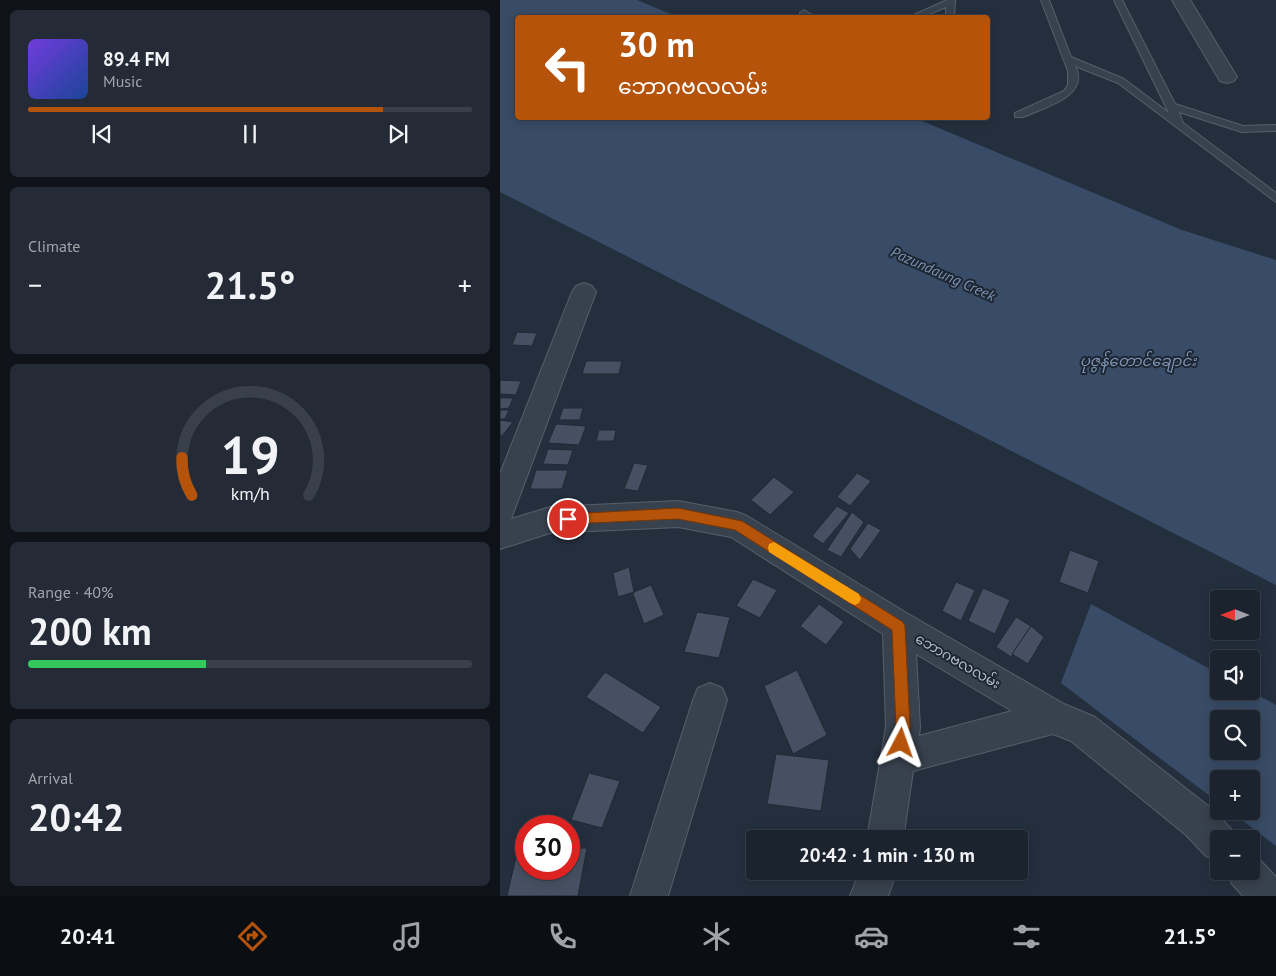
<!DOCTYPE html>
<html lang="en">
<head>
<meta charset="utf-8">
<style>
	:root { --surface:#1b232e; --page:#242b36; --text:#f1f3f6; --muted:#a0a4aa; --line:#39404a; --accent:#b45309 }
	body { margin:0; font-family:"PT Sans","Noto Sans Myanmar",sans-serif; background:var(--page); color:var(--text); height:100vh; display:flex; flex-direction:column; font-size:19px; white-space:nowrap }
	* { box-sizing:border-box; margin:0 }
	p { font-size:16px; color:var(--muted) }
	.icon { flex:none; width:28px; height:28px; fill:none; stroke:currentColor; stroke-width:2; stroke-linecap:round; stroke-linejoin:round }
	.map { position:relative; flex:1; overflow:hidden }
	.drawer { display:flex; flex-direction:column; gap:10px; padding:10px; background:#0f1319; width:500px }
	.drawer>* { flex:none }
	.guide { position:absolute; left:15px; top:15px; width:475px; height:105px; border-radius:5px; box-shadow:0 2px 12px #0003,0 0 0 1px var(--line); background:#b45309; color:#fff; overflow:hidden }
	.needle { width:32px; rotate:270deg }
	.buttons { position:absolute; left:710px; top:590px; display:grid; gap:10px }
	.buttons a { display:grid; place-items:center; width:50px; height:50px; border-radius:5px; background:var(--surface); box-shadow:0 2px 12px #0003,0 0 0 1px var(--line); font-size:25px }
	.speed { position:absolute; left:15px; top:815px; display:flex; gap:10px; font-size:25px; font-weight:700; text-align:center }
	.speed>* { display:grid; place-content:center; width:65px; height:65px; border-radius:50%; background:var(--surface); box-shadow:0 2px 12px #0003,0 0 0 1px var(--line); line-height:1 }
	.speed .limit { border:8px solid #d22; background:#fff; color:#111 }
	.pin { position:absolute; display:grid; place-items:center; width:42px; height:42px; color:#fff; margin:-21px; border:2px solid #fff; border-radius:50%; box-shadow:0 1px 5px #0007 }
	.me { position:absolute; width:55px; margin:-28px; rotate:4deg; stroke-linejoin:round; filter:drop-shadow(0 0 4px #0008) }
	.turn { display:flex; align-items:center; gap:18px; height:105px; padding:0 20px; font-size:22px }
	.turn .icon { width:65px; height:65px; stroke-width:2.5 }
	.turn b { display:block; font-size:35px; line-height:42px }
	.big { font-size:38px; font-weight:800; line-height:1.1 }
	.drawer .tile { flex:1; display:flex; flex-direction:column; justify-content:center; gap:8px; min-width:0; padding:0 18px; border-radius:8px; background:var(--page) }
	.drawer .dial { align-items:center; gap:0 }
	.dial svg { height:130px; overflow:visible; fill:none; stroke:var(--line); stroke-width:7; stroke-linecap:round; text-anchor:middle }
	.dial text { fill:var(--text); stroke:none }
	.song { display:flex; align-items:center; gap:15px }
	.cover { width:60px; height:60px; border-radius:8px; background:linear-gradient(135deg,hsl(260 70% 55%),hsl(220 70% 35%)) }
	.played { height:5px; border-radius:2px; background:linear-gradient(90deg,var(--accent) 80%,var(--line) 80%) }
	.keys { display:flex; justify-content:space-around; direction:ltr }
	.heat { display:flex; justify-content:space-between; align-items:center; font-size:28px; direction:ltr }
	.charge { height:8px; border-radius:4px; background:linear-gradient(90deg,#34c759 40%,var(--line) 0) }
	.trip { position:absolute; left:246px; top:830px; width:282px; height:50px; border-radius:5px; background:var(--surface); box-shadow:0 2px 12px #0003,0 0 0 1px var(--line); font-weight:800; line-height:50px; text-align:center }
	.tab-bar { display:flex; height:80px; justify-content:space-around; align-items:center; background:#0b0e12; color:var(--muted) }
	.tab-bar .icon { width:35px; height:35px }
	.tab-bar .current { color:var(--accent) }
	.tab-bar b { font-size:22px; color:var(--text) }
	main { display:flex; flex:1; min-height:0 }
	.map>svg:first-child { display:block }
	.water { fill:#394c67; fill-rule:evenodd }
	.building { fill:#455162; stroke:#1f2835 }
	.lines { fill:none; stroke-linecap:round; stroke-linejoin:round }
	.lane-casing { stroke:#565f6c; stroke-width:2 }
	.street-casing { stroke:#565f6c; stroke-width:2 }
	.lane { fill:#38414e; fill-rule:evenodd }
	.street { fill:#38414e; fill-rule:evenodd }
	.route { fill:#b45309; stroke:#753606 }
	.slow { fill:#f59e0b }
	.labels { text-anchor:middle; stroke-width:4; stroke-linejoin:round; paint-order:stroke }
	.street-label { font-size:14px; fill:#b4bcc9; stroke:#1d2633 }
	.water-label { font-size:15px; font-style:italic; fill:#7c92b1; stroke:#1d2633 }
</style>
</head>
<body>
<main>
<section class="drawer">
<div class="tile">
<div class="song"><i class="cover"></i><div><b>89.4 FM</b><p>Music</p></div></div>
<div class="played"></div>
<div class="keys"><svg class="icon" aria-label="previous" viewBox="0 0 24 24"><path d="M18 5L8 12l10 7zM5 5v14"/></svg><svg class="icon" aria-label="pause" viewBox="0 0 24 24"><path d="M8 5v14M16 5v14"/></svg><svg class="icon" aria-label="next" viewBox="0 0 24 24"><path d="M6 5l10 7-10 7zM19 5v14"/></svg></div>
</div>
<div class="tile"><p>Climate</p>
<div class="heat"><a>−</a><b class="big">21.5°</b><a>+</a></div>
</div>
<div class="tile dial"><svg viewBox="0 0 100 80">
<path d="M14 69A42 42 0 1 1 86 69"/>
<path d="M14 69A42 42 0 0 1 8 46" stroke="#b45309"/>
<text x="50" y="56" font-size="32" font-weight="700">19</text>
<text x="50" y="72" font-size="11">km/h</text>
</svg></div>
<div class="tile"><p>Range · 40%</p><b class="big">200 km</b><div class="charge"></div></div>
<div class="tile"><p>Arrival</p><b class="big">20:42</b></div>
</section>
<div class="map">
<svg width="776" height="896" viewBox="0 0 776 896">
	<rect width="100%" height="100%" fill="#242f3e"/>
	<g class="water">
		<path d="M0,0H137L178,17L18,18V118H415L682,230L776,260V585L0,192Z"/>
		<path d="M591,604L719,674V691H750L776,705V846L730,811H751V779H719V803L561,683ZM719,719H751V751H719Z"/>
	</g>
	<g class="building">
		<path d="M17,332L37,333L32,346L12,345Z"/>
		<path d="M86,361H122L119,374H82Z"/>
		<path d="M0,380L21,381L16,395L0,394Z"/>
		<path d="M0,398H13L9,408L0,409Z"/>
		<path d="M63,408H83L80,420H59Z"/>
		<path d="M0,410H9L5,419H0Z"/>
		<path d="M0,420L13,422L2,436L0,435Z"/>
		<path d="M56,424L86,426L79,445L48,443Z"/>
		<path d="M99,430H116L114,441H96Z"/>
		<path d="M48,449L73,450L68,465L43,464Z"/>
		<path d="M134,463L148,465L138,491L124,489Z"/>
		<path d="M36,470H68L62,489H30Z"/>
		<path d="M357,473L371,481L350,506L337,497Z"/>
		<path d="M274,477L294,492L270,515L251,500Z"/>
		<path d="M337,506L349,513L323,544L312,536Z"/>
		<path d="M352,512L364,522L341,557L327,550Z"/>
		<path d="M368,523L381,530L360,560L350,549Z"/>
		<path d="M570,550L599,561L588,593L559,582Z"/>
		<path d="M129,567L134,592L118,597L113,573Z"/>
		<path d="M253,579L277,590L260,618L236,606Z"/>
		<path d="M456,582L475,590L461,621L442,611Z"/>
		<path d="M151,585L164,615L144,624L133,594L134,592Z"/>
		<path d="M483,588L510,600L495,634L468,621Z"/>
		<path d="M319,604L344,622L326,645L300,626Z"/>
		<path d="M197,612L230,617L219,658L184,652Z"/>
		<path d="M516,617L531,626L511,657L496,647Z"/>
		<path d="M531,626L544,637L528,664L512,654Z"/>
		<path d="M297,670L327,735L293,754L264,686Z"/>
		<path d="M105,672L161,707L143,733L86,697Z"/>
		<path d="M276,754L329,760L321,811L267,804Z"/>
		<path d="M89,773L120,781L102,828L71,820Z"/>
		<path d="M18,848H26V869H69V848H87L78,896H7Z"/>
	</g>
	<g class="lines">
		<g class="lane-casing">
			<g id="lane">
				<path d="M455,0L454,18H446V7L420,18H407L447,0Z"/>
				<path d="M541,0H549L571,57L624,79L669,113L614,0H622L675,104L743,126L776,125V131L742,132L679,112L683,123L776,193V202L618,83L575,66C591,96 543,108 523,117H515V113L564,91L568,85V71Z"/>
				<path d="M304,10L317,18H306L300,13Z"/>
			</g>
		</g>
		<g class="street-casing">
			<g id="street">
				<path d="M672,0H690L737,77L734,81L727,83L720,81Z"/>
				<path d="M84,283L92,286L96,292L11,519L50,507L178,501L237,512L247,516L410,615L564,704L595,717L712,809L732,830L735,839H719V861L706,856L686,835L571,741L553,734L413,771L403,839H367L386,727L383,634L231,537L178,527L50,533L0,549V474L72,292L76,286ZM416,654L512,711L419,736L420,727Z"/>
				<path d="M210,683L222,688L227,700L168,896H130L193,700L198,688Z"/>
				<path d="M751,855L758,858L776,877V896H743L732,884L727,871H751Z"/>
				<path d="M360,871H397L388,896H350Z"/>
			</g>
		</g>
		<use href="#lane" class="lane"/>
		<use href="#street" class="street"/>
	</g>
	<path class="route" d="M178,508L242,521L403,622L405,626L410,727L406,748L401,750L396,748L394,743L396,727L392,630L235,530L178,519L68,524L64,523L62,519L64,515L68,514Z"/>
	<path class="slow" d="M274,542L359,594L361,599L359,603L355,605L350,603L269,552L268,548L269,544Z"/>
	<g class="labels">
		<g class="street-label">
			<text transform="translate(458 661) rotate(30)" y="5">ဘောဂဗလလမ်း</text>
		</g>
		<g class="water-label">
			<text transform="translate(443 274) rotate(24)" y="5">Pazundaung Creek</text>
			<text x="638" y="366">ပုဇွန်တောင်ချောင်း</text>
		</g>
	</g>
</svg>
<div class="buttons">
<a><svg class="needle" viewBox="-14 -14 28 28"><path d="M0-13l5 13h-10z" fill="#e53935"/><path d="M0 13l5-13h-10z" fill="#a0a4aa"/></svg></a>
<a><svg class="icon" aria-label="sound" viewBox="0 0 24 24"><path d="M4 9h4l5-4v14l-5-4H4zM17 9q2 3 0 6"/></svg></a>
<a><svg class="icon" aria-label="search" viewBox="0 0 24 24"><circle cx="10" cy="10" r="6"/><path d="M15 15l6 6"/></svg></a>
<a>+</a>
<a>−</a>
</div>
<div class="speed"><div class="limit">30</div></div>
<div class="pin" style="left:68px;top:519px;background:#d93025"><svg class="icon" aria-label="arrive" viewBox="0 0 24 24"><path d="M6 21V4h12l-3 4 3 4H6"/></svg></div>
<svg class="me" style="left:401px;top:743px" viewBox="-20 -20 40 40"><path d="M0-17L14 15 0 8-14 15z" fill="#b45309" stroke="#fff" stroke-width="4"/></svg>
<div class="trip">20:42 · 1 min · 130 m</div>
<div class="guide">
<div class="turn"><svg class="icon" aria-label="left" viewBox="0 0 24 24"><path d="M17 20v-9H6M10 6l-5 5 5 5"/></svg><div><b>30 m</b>ဘောဂဗလလမ်း</div></div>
</div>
</div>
</main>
<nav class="tab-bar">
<b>20:41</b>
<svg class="icon current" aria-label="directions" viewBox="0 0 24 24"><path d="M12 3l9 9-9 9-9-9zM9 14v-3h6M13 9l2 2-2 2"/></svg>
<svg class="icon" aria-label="music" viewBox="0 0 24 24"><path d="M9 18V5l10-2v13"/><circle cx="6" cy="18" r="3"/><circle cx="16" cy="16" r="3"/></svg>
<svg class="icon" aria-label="phone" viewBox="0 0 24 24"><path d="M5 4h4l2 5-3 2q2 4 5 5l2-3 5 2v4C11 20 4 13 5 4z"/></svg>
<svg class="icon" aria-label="climate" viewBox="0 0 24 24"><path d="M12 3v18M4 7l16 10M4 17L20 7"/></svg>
<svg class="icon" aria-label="car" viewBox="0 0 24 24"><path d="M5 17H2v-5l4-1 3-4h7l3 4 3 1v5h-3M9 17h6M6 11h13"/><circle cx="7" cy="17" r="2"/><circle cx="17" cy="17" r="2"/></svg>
<svg class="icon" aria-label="filters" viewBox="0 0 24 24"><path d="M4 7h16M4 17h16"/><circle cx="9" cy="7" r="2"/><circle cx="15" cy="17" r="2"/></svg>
<b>21.5°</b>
</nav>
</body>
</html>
